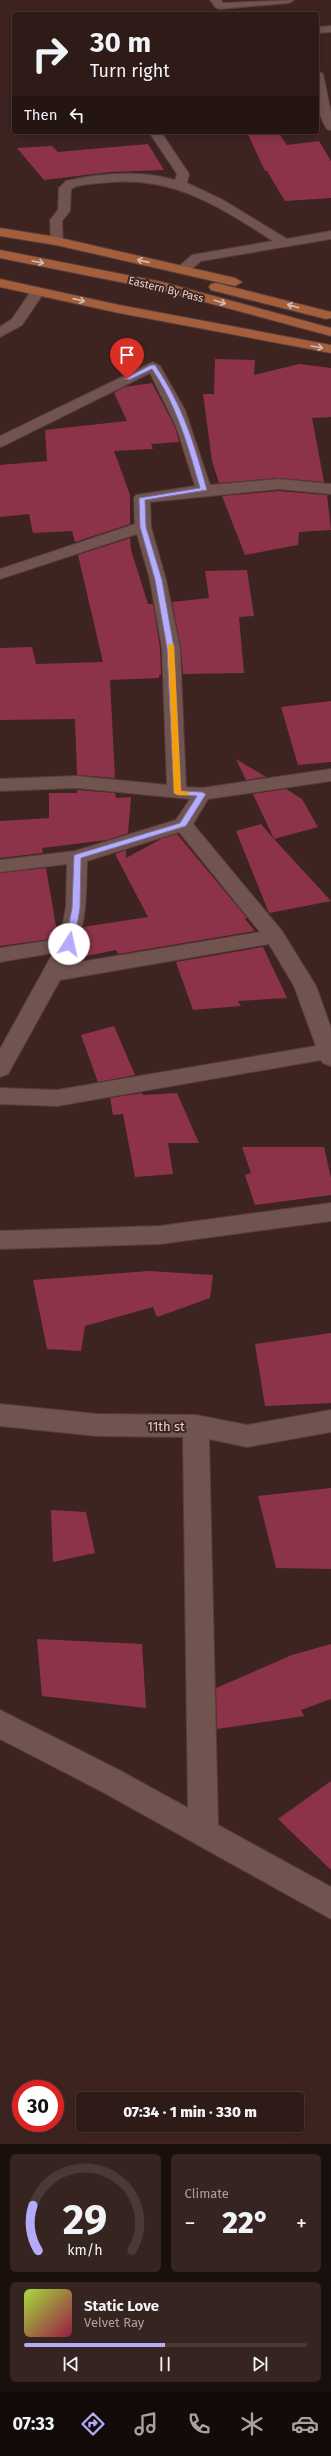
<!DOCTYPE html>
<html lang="en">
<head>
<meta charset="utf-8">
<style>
	:root { --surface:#2e1b18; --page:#362421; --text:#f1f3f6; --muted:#a7a1a2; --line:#493937; --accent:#b4acf9 }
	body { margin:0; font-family:"Fira Sans",sans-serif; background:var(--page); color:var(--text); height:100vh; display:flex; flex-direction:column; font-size:15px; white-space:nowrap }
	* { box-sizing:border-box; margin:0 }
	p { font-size:13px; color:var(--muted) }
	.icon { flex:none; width:22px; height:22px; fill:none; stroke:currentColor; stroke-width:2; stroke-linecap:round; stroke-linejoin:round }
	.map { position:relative; height:2144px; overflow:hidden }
	.side { display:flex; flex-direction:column; gap:10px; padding:10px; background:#190f0d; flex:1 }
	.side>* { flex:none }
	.banner { position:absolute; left:12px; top:12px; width:307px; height:122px; border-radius:4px; box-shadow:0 2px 10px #0003,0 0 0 1px var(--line); background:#2e1b18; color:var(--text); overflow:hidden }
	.speed { position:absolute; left:12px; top:2080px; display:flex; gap:8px; font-size:20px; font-weight:700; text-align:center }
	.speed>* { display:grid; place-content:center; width:52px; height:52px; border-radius:50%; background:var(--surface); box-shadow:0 2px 10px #0003,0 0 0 1px var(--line); line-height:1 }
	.speed .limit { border:6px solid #d22; background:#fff; color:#111 }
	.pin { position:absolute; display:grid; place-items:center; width:34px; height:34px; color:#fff; margin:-41px -17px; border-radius:50% 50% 50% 0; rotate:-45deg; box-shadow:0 0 4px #0007 }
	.pin .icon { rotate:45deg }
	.me { position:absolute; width:44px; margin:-22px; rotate:10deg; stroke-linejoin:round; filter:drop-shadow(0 0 3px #0008) }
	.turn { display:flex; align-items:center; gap:14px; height:84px; padding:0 12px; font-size:18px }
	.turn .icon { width:52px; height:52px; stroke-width:2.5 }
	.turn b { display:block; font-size:28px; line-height:34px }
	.then { display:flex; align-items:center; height:38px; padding:0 12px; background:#0003; gap:8px; font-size:15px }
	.big { font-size:30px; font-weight:800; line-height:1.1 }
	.side .tile { flex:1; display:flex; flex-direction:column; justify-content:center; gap:6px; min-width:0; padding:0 14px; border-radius:6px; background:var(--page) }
	.side .dial { align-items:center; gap:0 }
	.dial svg { height:104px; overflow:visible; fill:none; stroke:var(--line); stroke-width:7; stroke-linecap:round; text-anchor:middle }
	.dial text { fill:var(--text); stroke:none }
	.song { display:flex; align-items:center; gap:12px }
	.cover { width:48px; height:48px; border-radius:6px; background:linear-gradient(135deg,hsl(80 70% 55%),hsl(340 70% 35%)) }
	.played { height:4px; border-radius:2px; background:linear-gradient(90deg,var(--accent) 50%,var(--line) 50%) }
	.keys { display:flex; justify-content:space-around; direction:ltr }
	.heat { display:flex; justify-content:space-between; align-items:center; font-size:22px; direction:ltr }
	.side .tiles { flex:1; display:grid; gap:10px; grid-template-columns:1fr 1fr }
	.tile:last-child { grid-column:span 2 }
	.trip { position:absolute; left:76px; top:2092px; width:228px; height:40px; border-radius:4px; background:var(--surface); box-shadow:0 2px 10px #0003,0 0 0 1px var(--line); font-weight:800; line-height:40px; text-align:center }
	.tab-bar { display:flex; height:64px; justify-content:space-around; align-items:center; background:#120b0a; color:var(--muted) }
	.tab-bar .icon { width:28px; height:28px }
	.tab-bar .on { color:var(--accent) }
	.tab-bar b { font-size:18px; color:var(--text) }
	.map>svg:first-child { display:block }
	.building { fill:#8c3349 }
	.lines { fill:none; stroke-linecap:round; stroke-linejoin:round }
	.minor-casing { stroke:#553f3d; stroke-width:2 }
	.primary-casing { stroke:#553f3d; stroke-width:2 }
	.minor { fill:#71534f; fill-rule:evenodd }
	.primary { fill:#a35e3b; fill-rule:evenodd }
	.oneway { stroke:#d5b9b0 }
	.route { fill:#b4acf9; stroke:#7570a2 }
	.slow { fill:#f59e0b }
	.labels { text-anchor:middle; stroke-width:4; stroke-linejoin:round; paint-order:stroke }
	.far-street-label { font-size:11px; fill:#e2d0cd; stroke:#3e2420 }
	.street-label { font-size:13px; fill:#e2d0cd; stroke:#3e2420 }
</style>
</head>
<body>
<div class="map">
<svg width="331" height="2144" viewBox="0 0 331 2144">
	<rect width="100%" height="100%" fill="#3e2420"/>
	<g class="building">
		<path d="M247,132H278L287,145L319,141L331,161V198L285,201L267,171H265Z"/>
		<path d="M148,144L164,170L110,172L44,180L17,148L52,146L58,152Z"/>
		<path d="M215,359L255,360L254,375L299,364L331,368V417L312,418L324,482L279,478L219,483L212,461L203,394H214Z"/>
		<path d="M152,383L175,427L179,442L151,444L153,449L114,451L130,495V524L75,542L72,531L33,533L29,514L0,517V465L47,461L45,430L127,421L114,393L124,387Z"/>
		<path d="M279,491L327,495L331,530L299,532L298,545L245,555L222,496Z"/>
		<path d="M130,538L131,550L148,604H153L160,648L161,675H159V678L110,680L115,778L77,775L75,719L0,720V648L32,647L36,664L103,662L78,555Z"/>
		<path d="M247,570L254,616L239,617L244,673L183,674L181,648L172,602L209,598L205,571Z"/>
		<path d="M331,701V762L298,765L281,707Z"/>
		<path d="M236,759L266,777L246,780Z"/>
		<path d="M286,789L302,799L318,827L274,839L253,794Z"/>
		<path d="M77,790L115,793L116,798L131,797L128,833L107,840L42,848L43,853L0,858V821L49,818V793H77Z"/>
		<path d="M261,824L274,839L331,901L269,913L236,831Z"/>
		<path d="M177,834L247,918L245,919L255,931L118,954L116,950L86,956L80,940L83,927L148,917L115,854L126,850V858L161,839Z"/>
		<path d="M46,868L58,938L0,946V873Z"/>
		<path d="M263,947L287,998L238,1001L241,1006L193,1010L176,962Z"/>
		<path d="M114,1026L135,1075L98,1082L81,1035Z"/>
		<path d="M142,1093L143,1095L177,1093L199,1143H168L173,1174L135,1177L123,1114L113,1115L110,1098Z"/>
		<path d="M242,1147H324L331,1178V1195L255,1205L245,1175L251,1173Z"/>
		<path d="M149,1271L213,1275L210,1298L157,1317L153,1307L85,1326L81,1351L47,1349L33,1280Z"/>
		<path d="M331,1333V1403L265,1406L255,1344Z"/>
		<path d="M331,1488V1569L276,1568L258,1496Z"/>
		<path d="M51,1510L86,1512L95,1553L53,1562Z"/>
		<path d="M37,1639L142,1644L146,1708L42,1696Z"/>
		<path d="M331,1644V1699L301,1710L304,1716L217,1729L216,1688L292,1655Z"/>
		<path d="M331,1781V1870L278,1819Z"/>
	</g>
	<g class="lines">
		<g class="minor-casing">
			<g id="minor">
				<path d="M210,0H221L223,3L294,0L289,3L220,9L216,8Z"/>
				<path d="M331,26V32L317,33V27Z"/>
				<path d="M317,71L323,74L331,113V130L327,129C315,111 317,91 317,71Z"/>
				<path d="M149,132H161L189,174L187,183L223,200L287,239L331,231V239L201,261L187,273H177L175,270L192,255L273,241C217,205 171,174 101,183C92,184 78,184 71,189L70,211L62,221L63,241L56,245L51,244L50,220L58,210L59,188L66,181C101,173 140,170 175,180L177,174Z"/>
				<path d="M38,287L45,291L22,325L0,337V327L12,319L33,288Z"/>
				<path d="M153,362L160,366L185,410L210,485L279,479L331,484V494L279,489L150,502L151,527L166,580L180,648L186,787L202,788L331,769V781L208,799L193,824L282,931L316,986L331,1028V1066L323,1063L321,1060L57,1106L0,1104V1088L57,1090L316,1046L294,986L269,944L60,980L8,1074L0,1077V1049L53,953L0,962V948L60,939L66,907L67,864L0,872V860L75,851L176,820L190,799L77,788L0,791V779L77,776L167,785L162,648L150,580L137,534L0,579V569L135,524L134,498L136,495L195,486L176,426L150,373L5,445L0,447V436ZM179,832L260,932L68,964C87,929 86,900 87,861Z"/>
				<path d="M331,1203V1221L160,1244L0,1249V1231L160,1226Z"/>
				<path d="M0,1404L97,1414L196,1415L247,1425L331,1410V1432L247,1447L209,1439L218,1825L331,1887V1919L99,1790L0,1739V1710L119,1770L188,1808L183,1437L97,1436L0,1426Z"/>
			</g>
		</g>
		<g class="primary-casing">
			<g id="primary">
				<path d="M0,228L56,237L235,278L242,282L235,286L56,245L0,236Z"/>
				<path d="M0,250L162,282L331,328V336L160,290L0,258Z"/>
				<path d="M0,279L119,305L331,345V353L119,313L0,287Z"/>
				<path d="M216,283L331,312V318L326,319L211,290L209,287L211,284Z"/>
			</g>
		</g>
		<use href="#minor" class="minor"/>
		<use href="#primary" class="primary"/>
	</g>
	<defs><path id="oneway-shaft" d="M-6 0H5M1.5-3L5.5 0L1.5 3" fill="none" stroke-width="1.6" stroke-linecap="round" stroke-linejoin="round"/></defs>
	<g class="oneway">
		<use href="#oneway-shaft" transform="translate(143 261) rotate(-167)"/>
		<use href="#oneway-shaft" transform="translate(38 262) rotate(10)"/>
		<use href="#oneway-shaft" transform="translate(79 300) rotate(13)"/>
		<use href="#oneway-shaft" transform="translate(220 302) rotate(16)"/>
		<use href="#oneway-shaft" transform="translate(293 306) rotate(-164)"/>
		<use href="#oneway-shaft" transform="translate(317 347) rotate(9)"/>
	</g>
	<path class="route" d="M151,365H155C183,406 194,443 207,490L145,500L146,527L162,580L174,648L181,791L202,792L206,794L186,826L81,858L80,908L74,944L69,947L65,944L72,908L74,855L180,823L197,796L178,795L174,793L167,648L155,580L140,527L139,498L200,488C188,446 177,406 152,369L129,380L124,379Z"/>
	<path class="slow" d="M168,644L174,645L181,791L189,792V795H178L174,793Z"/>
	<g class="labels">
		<g class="far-street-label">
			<text transform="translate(166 289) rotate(14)" y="4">Eastern By Pass</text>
		</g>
		<g class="street-label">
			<text x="166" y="1431">11th st</text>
		</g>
	</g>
</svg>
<div class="speed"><div class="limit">30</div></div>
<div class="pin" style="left:127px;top:379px;background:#d93025"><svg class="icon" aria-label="arrive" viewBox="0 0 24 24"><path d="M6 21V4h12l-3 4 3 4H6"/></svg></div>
<svg class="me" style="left:69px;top:944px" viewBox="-20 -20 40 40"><circle r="19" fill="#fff"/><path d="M0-13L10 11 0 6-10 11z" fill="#b4acf9"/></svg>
<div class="trip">07:34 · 1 min · 330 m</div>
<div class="banner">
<div class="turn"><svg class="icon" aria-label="right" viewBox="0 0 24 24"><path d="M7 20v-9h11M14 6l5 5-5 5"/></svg><div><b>30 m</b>Turn right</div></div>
<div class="then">Then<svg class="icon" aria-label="left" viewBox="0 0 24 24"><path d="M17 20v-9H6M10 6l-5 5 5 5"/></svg></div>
</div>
</div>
<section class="side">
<div class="tiles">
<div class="tile dial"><svg viewBox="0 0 100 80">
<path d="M14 69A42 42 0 1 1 86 69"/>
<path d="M14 69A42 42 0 0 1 10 34" stroke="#b4acf9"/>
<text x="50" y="56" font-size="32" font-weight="700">29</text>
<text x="50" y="72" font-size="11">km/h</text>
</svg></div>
<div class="tile"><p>Climate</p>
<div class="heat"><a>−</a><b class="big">22°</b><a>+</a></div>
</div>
<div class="tile">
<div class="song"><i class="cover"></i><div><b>Static Love</b><p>Velvet Ray</p></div></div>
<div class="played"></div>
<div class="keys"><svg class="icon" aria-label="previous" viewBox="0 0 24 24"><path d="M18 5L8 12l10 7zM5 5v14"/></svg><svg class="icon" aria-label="pause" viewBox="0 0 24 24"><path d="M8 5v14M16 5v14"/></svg><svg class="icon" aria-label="next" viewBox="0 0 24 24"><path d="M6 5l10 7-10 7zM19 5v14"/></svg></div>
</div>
</div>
</section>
<nav class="tab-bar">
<b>07:33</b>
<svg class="icon on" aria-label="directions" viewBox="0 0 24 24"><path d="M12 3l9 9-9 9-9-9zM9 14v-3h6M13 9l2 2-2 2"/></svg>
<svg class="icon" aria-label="music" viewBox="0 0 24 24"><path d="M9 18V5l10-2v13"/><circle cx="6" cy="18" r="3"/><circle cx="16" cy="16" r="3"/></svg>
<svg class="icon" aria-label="phone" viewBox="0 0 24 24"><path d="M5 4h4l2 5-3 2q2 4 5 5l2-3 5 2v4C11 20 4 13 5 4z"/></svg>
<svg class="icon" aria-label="climate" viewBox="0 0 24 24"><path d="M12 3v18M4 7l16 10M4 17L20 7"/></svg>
<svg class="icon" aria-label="car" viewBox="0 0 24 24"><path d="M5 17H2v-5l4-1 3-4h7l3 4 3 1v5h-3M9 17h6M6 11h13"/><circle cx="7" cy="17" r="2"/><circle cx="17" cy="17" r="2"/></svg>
</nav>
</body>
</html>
